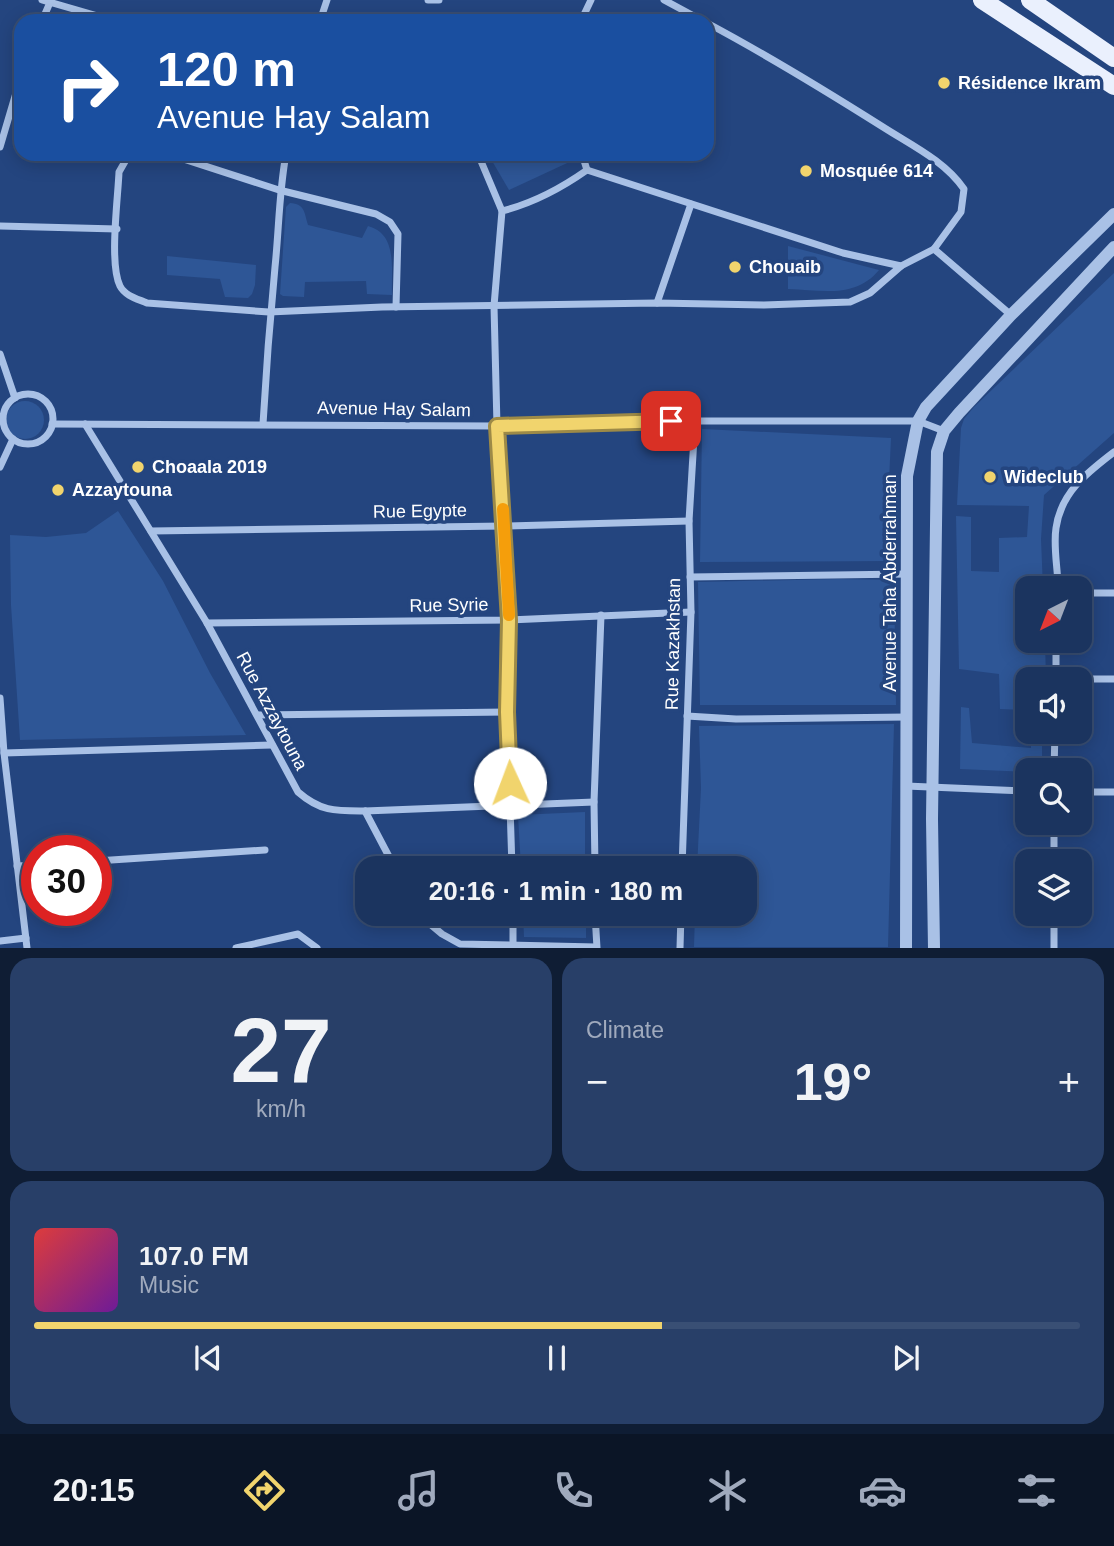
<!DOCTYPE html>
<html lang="en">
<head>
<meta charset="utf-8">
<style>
	:root { --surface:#1b345f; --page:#283f68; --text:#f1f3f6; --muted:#a0aabd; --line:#394f74; --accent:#f1d46d }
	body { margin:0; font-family:Helvetica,sans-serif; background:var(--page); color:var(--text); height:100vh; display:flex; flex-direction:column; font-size:26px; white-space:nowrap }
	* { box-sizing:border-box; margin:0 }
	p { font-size:23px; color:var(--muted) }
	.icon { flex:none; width:38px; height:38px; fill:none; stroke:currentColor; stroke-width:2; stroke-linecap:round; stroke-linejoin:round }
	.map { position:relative; height:948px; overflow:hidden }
	.side { display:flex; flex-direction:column; gap:10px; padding:10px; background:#0f1d34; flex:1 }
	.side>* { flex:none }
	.guide { position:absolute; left:14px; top:14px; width:700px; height:147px; border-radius:21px; box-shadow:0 4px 18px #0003,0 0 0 2px var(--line); background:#1a4fa0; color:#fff; overflow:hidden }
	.needle { width:46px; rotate:222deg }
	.buttons { position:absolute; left:1015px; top:576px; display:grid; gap:14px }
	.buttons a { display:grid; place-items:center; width:77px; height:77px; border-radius:14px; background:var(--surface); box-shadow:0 4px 18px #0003,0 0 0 2px var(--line); font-size:35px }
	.speed { position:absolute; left:21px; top:835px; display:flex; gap:14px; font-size:35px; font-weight:700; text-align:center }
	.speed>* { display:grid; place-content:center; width:91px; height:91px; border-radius:50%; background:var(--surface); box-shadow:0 4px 18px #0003,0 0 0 2px var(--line); line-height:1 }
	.speed .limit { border:10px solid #d22; background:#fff; color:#111 }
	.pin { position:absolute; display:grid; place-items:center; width:60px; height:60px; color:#fff; margin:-30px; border-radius:14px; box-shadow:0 4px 10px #0006 }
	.me { position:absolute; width:77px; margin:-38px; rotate:358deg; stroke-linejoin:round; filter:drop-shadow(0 0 5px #0008) }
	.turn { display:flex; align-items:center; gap:24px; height:147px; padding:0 28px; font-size:32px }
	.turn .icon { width:91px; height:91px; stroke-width:2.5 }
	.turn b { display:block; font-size:49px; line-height:60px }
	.big { font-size:52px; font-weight:700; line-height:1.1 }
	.side .tile { flex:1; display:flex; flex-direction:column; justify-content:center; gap:10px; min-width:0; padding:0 24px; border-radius:21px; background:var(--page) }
	.side .dial { align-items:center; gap:0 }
	.dial b { font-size:91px; line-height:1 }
	.song { display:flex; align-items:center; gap:21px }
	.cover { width:84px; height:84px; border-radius:10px; background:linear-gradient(135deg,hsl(0 70% 55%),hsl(280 70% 35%)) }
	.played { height:7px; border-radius:4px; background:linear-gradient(90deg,var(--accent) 60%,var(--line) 60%) }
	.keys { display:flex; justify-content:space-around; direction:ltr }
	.heat { display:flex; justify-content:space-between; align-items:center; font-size:38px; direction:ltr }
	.side .tiles { flex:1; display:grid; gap:10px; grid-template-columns:1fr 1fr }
	.tile:last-child { grid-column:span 2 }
	.trip { position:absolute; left:355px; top:856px; width:402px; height:70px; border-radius:21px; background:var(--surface); box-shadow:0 4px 18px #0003,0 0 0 2px var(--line); font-weight:700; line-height:70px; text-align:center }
	.tab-bar { display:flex; height:112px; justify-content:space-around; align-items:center; background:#0b1526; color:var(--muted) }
	.tab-bar .icon { width:49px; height:49px }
	.tab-bar .selected { color:var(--accent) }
	.tab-bar b { font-size:32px; color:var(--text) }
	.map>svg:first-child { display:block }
	.green { fill:#2e5696 }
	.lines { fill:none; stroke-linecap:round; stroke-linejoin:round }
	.minor { stroke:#a9c1e6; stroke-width:7 }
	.tertiary { stroke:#a9c1e6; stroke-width:12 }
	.primary { stroke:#eaf0fd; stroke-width:18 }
	.route-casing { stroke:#9d8a47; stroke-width:18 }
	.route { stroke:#f1d46d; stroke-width:12 }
	.slow { stroke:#f59e0b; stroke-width:12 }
	.poi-dot { fill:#f1d46d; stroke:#24457f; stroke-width:2.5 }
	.labels { text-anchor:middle; stroke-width:7; stroke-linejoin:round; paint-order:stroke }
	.poi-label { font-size:18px; font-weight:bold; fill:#fff; stroke:#24457f; text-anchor:start }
	.street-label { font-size:18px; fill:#fff; stroke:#24457f }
</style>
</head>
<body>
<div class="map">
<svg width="1114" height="948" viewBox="0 0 1114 948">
	<rect width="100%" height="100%" fill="#24457f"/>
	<g class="green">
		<path d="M488,154H577L578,158L509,190Z"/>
		<path d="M290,203C305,204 304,212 308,225L362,238L368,226C398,234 391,269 392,295L367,294L366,281L305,282L304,297L283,296L280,294L286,207Z"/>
		<path d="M788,246L879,270C855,299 822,290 788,289Z"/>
		<path d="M167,256L256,265L255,285L252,294L248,298L225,297L220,279L167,275Z"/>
		<path d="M1114,273V433L1044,495L1041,539L1043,588H1027V640L1045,641L1046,679H1027V710L1000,709L999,674L959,669L956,516L971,517V571L999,572V538L1027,537L1029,506L957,505L961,428L964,419L974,407Z"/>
		<circle cx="25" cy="420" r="19"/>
		<path d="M702,429L891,438L887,524L889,561L700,562Z"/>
		<path d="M118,511L163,581L210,673L246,735L20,740L11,605L10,535L46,537L86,533Z"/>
		<path d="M839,579L894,580L896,705H700L698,582Z"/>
		<path d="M961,707L969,708L972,743L1031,748V732H1042V770H1027V772L960,769Z"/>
		<path d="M894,724L888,947H694L695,914H746V868H697L701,788L699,726Z"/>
		<path d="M585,812V868H521L518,815Z"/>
		<path d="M523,914H586V938L524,937Z"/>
	</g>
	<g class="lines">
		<g class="minor">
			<path d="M42,0L115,21"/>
			<path d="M428,0H439"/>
			<path d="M664,0L703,21"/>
			<path d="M42,21L51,0"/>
			<path d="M320,21L327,0"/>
			<path d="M581,21L591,0"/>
			<path d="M0,147L21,76"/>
			<path d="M134,154L127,158L119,172C118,198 109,264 120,286C125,296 138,299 147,303L269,312L382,307L657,303L764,305L850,302L870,293L901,266L934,249L961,212L964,189C945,161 911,145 883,127C826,91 767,55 707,23"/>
			<path d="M168,154L279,190L376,214L390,222L398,234L396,307"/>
			<path d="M478,154L502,211"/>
			<path d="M587,170L843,253L901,266"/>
			<path d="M0,226L117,229"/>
			<path d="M934,249L1011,315"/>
			<path d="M657,303L691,204"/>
			<path d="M0,354L15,398"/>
			<circle cx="28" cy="419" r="25"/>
			<path d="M52,424L497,426L695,421H918L944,431"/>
			<path d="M85,424L207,623L298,792C321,812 336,811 365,811L594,802"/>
			<path d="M263,424C266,371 270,319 275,267C279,229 279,192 286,154"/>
			<path d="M0,467L13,439"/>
			<path d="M151,531L504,526L689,521"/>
			<path d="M690,577L907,574"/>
			<path d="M1058,588C1058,569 1053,547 1056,528C1061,492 1088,472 1114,452"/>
			<path d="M1080,593H1114"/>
			<path d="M207,623L509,620L691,612"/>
			<path d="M1056,679V640"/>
			<path d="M1080,679H1114"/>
			<path d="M0,698L4,753L27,948"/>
			<path d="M257,715L507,712"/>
			<path d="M687,716L736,719L907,717"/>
			<path d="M4,753L272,745"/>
			<path d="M1054,770L1055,732"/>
			<path d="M906,786L1027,791"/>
			<path d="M1080,792H1114"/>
			<path d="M365,811L395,868"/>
			<path d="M1054,822V861"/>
			<path d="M96,861L265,850"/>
			<path d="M17,866L37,865"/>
			<path d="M512,868L507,712L509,620L497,426L494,306L502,211C534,203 560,189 587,170L582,154"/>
			<path d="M595,868L594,802L601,615"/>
			<path d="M682,868L691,612L689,521L695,421"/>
			<path d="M418,914L442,934L460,944L596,947"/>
			<path d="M513,914V946"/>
			<path d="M595,914L597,948"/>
			<path d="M1054,914V948"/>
			<path d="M0,941L26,938"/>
			<path d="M236,948L298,934L317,948"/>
			<path d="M680,948L681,914"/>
		</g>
		<g class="tertiary">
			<path d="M906,948L907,476L918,421L926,407L1011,315L1114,214"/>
			<path d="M934,948L932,819L937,452L944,431L959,413L1114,247"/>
		</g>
		<g class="primary">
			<path d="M982,0L1114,86"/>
			<path d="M1030,0L1114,58"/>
		</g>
	</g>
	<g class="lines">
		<g class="route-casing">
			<path id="route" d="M510,783L507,712L509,620L497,426L671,421"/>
		</g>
		<use href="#route" class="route"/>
		<path class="slow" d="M503,509L509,615"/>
	</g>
	<g class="poi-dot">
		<circle cx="944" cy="83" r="7"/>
		<circle cx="806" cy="171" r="7"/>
		<circle cx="735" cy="267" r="7"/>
		<circle cx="138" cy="467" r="7"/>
		<circle cx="990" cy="477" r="7"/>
		<circle cx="58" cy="490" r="7"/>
	</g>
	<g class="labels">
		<g class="poi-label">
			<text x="958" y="89">Résidence Ikram</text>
			<text x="820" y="177">Mosquée 614</text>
			<text x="749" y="273">Chouaib</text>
			<text x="152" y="473">Choaala 2019</text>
			<text x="1004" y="483">Wideclub</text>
			<text x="72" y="496">Azzaytouna</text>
		</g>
		<g class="street-label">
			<text transform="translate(394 409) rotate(1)" y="6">Avenue Hay Salam</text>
			<text transform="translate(420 511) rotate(-1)" y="6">Rue Egypte</text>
			<text transform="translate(890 583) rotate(-90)" y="6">Avenue Taha Abderrahman</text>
			<text transform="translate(449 605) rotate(-1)" y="6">Rue Syrie</text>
			<text transform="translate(673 644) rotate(-89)" y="6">Rue Kazakhstan</text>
			<text transform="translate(272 711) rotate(62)" y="6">Rue Azzaytouna</text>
		</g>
	</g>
</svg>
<div class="buttons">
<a><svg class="needle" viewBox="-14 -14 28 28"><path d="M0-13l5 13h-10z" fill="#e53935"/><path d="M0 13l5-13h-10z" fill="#a0aabd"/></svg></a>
<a><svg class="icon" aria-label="sound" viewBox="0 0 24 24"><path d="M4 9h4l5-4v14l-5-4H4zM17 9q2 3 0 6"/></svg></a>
<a><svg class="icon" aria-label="search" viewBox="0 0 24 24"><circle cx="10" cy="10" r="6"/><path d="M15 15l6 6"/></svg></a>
<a><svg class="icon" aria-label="layers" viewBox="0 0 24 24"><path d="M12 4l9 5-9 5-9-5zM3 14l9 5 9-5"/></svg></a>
</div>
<div class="speed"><div class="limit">30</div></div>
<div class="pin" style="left:671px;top:421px;background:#d93025"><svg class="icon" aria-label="arrive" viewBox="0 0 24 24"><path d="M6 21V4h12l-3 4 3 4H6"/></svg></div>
<svg class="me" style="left:510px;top:783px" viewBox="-20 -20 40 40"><circle r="19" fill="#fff"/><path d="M0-13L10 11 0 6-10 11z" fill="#f1d46d"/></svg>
<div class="trip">20:16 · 1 min · 180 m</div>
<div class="guide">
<div class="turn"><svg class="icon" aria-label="right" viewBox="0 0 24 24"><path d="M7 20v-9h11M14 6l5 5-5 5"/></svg><div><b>120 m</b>Avenue Hay Salam</div></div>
</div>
</div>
<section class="side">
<div class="tiles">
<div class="tile dial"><b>27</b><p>km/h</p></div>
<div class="tile"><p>Climate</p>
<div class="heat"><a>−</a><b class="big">19°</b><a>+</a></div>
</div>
<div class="tile">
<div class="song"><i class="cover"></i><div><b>107.0 FM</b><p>Music</p></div></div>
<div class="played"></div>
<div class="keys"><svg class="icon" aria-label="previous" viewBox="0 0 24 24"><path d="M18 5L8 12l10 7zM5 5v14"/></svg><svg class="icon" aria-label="pause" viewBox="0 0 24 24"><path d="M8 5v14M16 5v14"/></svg><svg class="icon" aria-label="next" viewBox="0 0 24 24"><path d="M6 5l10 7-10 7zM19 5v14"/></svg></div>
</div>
</div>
</section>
<nav class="tab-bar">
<b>20:15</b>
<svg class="icon selected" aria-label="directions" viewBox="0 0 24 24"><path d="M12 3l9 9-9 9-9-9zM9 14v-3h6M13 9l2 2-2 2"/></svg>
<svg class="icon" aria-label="music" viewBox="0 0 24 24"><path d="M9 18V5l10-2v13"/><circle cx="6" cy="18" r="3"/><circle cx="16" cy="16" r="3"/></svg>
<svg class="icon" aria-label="phone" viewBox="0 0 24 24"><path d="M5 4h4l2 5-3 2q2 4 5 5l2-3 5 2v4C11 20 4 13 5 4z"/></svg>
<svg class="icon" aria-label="climate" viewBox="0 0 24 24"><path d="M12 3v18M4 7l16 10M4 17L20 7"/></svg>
<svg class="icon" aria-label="car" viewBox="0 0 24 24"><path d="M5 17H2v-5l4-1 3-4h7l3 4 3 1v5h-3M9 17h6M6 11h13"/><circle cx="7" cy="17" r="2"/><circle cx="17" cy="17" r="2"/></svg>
<svg class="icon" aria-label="filters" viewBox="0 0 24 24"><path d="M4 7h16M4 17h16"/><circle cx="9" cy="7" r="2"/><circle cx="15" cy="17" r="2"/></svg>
</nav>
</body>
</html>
